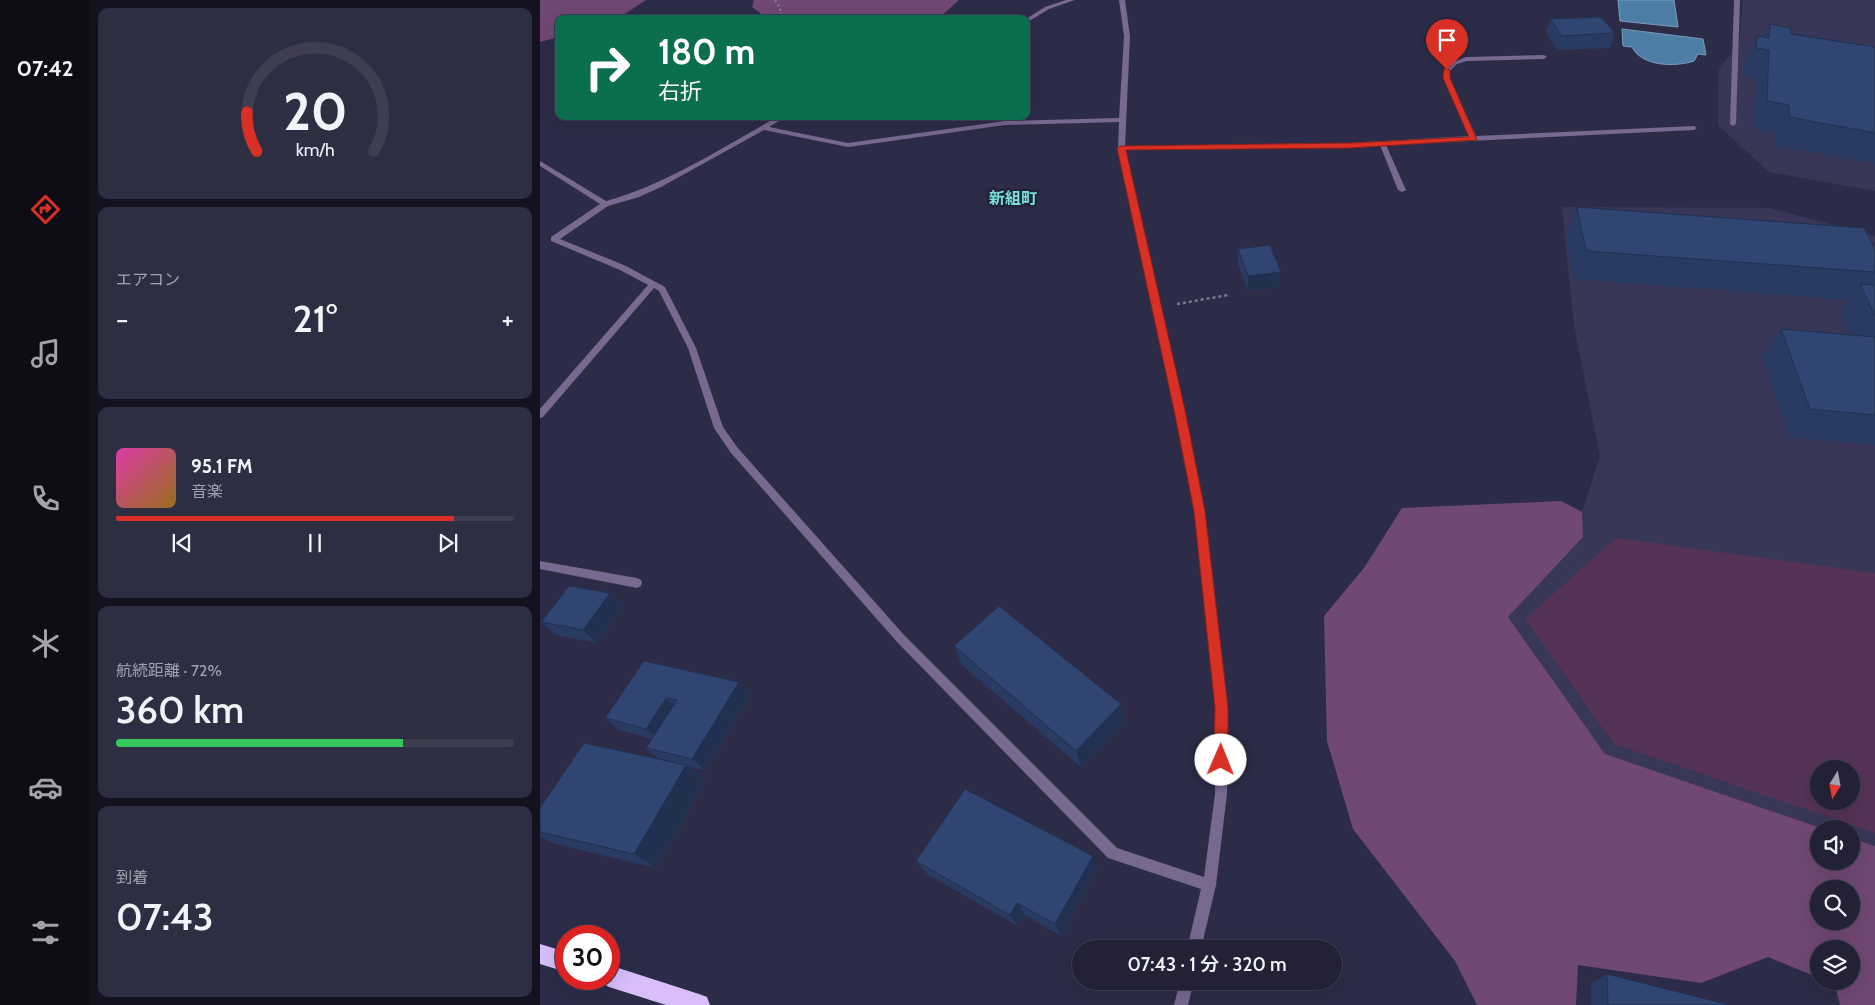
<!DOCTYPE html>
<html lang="ja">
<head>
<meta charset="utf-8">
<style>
	:root { --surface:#222136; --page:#2e2e42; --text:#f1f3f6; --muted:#a2a3ad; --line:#3f3e51; --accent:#d93025 }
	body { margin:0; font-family:Cabin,"Noto Sans JP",sans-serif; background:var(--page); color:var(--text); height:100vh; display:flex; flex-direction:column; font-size:19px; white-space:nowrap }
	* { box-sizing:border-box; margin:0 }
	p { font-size:16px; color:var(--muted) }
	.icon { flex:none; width:28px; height:28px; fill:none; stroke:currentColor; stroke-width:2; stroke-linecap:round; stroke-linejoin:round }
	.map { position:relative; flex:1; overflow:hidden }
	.side { display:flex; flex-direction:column; gap:8px; padding:8px; background:#13121e; width:450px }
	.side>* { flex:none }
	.guide { position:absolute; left:15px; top:15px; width:475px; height:105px; border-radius:10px; box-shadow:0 5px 20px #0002,0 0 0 1px var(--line); background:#0b6e4f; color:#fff; overflow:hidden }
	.needle { width:32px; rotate:191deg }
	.tools { position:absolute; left:1270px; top:760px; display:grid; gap:10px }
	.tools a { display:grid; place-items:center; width:50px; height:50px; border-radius:50%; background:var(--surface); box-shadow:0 5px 20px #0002,0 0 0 1px var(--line); font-size:25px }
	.speed { position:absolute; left:15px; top:925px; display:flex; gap:10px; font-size:25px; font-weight:700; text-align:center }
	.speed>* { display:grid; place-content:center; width:65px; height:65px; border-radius:50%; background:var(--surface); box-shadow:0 5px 20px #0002,0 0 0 1px var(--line); line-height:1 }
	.speed .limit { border:8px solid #d22; background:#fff; color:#111 }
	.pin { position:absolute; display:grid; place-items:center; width:42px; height:42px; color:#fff; margin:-51px -21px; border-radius:50% 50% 50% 0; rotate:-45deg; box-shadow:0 0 5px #0007 }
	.pin .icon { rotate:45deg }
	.me { position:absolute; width:55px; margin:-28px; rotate:1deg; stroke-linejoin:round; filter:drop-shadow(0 0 4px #0008) }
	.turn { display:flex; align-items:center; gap:18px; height:105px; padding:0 20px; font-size:22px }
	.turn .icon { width:65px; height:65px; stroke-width:2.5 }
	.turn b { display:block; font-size:35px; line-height:42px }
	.big { font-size:38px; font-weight:600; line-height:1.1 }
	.side .widget { flex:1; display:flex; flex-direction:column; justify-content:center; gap:8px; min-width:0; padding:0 18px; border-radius:10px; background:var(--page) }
	.side .dial { align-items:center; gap:0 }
	.dial svg { height:130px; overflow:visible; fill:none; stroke:var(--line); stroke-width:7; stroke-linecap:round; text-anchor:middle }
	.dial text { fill:var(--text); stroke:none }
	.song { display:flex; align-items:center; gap:15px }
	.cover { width:60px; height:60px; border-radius:8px; background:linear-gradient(135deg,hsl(320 70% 55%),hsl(40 70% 35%)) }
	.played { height:5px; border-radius:2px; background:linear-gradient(90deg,var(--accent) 85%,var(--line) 85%) }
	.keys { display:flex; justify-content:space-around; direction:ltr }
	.heat { display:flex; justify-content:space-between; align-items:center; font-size:28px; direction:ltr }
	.charge { height:8px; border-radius:4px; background:linear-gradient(90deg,#34c759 72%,var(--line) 0) }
	.trip { position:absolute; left:532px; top:940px; width:270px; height:50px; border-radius:25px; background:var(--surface); box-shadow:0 5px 20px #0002,0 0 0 1px var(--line); font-weight:600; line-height:50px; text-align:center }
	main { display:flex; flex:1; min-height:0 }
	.tab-bar { display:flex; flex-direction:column; width:90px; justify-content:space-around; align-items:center; background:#0e0d16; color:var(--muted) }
	.tab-bar .icon { width:35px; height:35px }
	.tab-bar .selected { color:var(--accent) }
	.tab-bar b { font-size:22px; color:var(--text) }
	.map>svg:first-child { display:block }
	.built { fill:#383758; fill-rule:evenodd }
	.green { fill:#543357; fill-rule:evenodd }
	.forest { fill:#6f4873; fill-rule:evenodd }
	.water { fill:#4d7ea6; stroke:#7a9dbe }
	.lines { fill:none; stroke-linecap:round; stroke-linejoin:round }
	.path-far1 { stroke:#7a7991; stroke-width:2; stroke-dasharray:2.5 2.5; stroke-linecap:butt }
	.path { stroke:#7a7991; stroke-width:2.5; stroke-dasharray:3 3; stroke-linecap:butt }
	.lane { fill:#796890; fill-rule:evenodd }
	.street { fill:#796890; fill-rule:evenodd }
	.highway { fill:#d8bffa; fill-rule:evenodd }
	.wall { fill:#293b62 }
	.shaded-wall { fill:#223050 }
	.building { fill:#304572; stroke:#223050 }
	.route { fill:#d93025; stroke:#8d1f18 }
	.labels { text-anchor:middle; stroke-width:5; stroke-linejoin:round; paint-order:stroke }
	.far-quarter-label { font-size:16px; font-weight:bold; fill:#78e1d4; stroke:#23223d }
</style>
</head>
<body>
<main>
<nav class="tab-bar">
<b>07:42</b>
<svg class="icon selected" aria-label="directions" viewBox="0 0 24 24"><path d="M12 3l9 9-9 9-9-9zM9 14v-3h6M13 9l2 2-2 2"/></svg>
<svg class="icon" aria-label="music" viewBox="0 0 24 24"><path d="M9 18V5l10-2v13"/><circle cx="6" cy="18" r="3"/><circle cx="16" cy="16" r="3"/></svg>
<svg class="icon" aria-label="phone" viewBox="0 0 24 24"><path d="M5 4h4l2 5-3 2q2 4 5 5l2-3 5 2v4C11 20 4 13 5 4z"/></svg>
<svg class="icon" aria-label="climate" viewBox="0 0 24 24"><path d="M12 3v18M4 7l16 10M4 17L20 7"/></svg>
<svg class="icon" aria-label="car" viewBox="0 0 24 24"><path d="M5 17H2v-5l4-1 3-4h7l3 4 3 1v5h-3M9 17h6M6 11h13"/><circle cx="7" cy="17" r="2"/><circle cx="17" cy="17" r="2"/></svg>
<svg class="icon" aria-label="filters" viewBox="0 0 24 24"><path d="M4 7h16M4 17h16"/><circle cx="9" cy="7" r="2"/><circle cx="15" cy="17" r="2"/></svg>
</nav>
<section class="side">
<div class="widget dial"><svg viewBox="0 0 100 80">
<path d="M14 69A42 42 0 1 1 86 69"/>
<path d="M14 69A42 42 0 0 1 8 45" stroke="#d93025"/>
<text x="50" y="56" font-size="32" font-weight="700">20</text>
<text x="50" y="72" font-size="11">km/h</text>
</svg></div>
<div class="widget"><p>エアコン</p>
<div class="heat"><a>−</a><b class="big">21°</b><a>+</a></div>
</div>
<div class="widget">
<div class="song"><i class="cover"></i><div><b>95.1 FM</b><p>音楽</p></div></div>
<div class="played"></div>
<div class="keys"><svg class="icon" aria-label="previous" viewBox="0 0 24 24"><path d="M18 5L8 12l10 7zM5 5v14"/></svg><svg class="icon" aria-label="pause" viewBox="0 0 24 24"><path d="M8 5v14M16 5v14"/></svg><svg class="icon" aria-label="next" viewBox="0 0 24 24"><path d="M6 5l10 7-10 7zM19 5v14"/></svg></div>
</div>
<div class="widget"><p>航続距離 · 72%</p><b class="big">360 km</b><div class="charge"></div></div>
<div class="widget"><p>到着</p><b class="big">07:43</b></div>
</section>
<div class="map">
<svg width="1335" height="1005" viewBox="0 0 1335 1005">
	<rect width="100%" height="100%" fill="#2d2c48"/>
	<g class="built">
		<path d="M1203,0H1335V191L1229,172L1178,125L1179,68L1199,45Z"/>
		<path d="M1022,207L1230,208L1335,236V846L1311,838V829H1284L1065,754L968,617L1042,537V512L1060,456L1034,325ZM1279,769H1311V801H1279Z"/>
	</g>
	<path class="green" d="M1076,538L1335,573V833L1074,744L985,619ZM1279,769H1311V801H1279Z"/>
	<g class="forest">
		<path d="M0,0H106L77,19H19V37L0,42Z"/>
		<path d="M214,0H419L398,19H228L212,7Z"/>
		<path d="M1021,501L1042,512L1043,537L968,617L1065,754L1284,829H1279V861H1311V838L1335,846V1005H1300L1295,985L1286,981H1311V949H1279V978L1228,957L1161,983L1038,965L1036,1005H937L915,961L813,829L787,741L784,616L824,568L862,508ZM1279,889H1311V921H1279Z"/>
	</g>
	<g class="water">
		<path d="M1078,0H1134L1138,27L1080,21Z"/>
		<path d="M1082,29L1163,39L1166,55L1158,54L1154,61C1136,67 1102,67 1092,47L1083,46Z"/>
	</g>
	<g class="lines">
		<path class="path-far1" d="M235,0L240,8L242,19"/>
		<path class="path" d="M637,304L688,295"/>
		<path class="lane" d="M1194,0H1200L1196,124L1193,126L1190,124Z"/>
		<g class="street">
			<path d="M526,0H535L509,9L486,23V19L505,7Z"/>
			<path d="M579,0H585L590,36L585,146L811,143L929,136L904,79L905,69L913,62L926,57L1004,55L1007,57L1004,59L927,61L917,64L910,71V79L936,136L1154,126L1157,128L1154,130L846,145L866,190L862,192L858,190L840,145L585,150L644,410L664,511L688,708L687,794L676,885L661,949H647L661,889L568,858L357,642L191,453L174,428L148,348L119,291L114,288L3,417L0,418V409L108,285L80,270L11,241V237L60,204L0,166V161L66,201C127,184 183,147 239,116H247L229,127L308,143L465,121L579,118L584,36ZM579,122L578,148L634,410L654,511L676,708L675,794L664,877L577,848L365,636L197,447L183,427L156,348L125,287L86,266L20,239L68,206L99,197L121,187L224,130L308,147L465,125Z"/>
			<path d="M0,561L97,578L101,580L102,583L101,586L97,588L0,569Z"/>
			<path d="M640,981H654L648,1005H634Z"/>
		</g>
		<g class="highway">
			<path d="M0,944L26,952V972L0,964Z"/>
			<path d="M69,965L159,994L167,997L170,1005H126L69,987L62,983L60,979H69Z"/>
		</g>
	</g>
	<g class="wall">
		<path d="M1010,19L1075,33L1070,48L1018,50L1006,33Z"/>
		<path d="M1230,24L1251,34L1335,47V164L1234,145L1235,133L1213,129L1216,77L1204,75L1205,63L1217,36L1223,37Z"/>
		<path d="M1037,207L1335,249V445L1249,437L1222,357L1241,329L1310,335L1301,312L1309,300L1034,279L1026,236Z"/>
		<path d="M698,249L740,287L708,291L698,264Z"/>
		<path d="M83,606L57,643L16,635L1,622Z"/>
		<path d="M414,646L581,704L584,722L541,767L422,665Z"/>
		<path d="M104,661L210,695L165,770L147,766L165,781L116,868L12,843L0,836V808L119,759L106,748L112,739L79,730L65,718Z"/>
		<path d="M553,856L557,870L521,936L485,915L478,926L387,874L376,861Z"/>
		<path d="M1067,974L1190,1005H1051V984Z"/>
	</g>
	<g class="shaded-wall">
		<path d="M741,272L740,287L708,291V276Z"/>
		<path d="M70,593L83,606L57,643L43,630Z"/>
		<path d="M199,682L210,695L165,770L152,759Z"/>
		<path d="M126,698L139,710L119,740L106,729Z"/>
		<path d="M581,704L584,722L541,767L536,751Z"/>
		<path d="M146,765L165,781L116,868L94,854Z"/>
		<path d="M553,856L557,870L521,936L515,924Z"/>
		<path d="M477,903L485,915L478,926L470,915Z"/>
	</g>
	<g class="building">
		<path d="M1061,17L1075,33L1022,36L1010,19Z"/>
		<path d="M1230,24L1251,28V34L1335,47V133L1249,117V105L1227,101L1229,50L1216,48L1217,36L1229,38Z"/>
		<path d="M1037,207L1324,228L1335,249V272L1046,251Z"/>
		<path d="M730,245L741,272L708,276L698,249Z"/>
		<path d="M1320,284L1335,285V316Z"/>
		<path d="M1241,329L1335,337V415L1270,409Z"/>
		<path d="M29,586L70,593L43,630L1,622Z"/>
		<path d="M459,606L581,704L536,751L414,646Z"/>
		<path d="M104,661L199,682L152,759L106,748L137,700L126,698L106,729L65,718Z"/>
		<path d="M44,743L146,765L94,854L0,832V808Z"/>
		<path d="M425,789L553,856L515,924L477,903L470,915L376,861Z"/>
		<path d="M1067,974L1190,1005H1068Z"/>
	</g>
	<path class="route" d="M904,68L910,70V78L937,140L811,148L586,150L645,410L665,511L688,708V760L686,764L681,766L676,764L674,760L675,708L654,511L634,410L577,148L581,146L811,143L929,137L903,78Z"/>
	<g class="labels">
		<g class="far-quarter-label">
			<text x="473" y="204">新組町</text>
		</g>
	</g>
</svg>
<div class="tools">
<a><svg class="needle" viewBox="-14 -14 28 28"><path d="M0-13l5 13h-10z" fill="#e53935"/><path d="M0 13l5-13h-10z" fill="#a2a3ad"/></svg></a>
<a><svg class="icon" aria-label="sound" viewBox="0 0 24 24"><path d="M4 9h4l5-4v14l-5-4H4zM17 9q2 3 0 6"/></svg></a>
<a><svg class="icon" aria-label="search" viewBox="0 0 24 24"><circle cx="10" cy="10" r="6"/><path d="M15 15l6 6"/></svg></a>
<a><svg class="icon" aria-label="layers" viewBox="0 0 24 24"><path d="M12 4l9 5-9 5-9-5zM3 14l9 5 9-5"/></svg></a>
</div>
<div class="speed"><div class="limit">30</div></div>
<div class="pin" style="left:907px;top:70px;background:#d93025"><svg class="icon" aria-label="arrive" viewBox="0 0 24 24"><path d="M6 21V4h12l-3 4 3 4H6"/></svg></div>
<svg class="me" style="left:681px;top:760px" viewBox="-20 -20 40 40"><circle r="19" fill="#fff"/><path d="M0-13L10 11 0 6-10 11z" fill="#d93025"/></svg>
<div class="trip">07:43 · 1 分 · 320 m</div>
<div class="guide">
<div class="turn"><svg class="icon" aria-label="right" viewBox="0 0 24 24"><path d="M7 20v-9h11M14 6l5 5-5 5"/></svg><div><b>180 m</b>右折</div></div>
</div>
</div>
</main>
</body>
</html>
